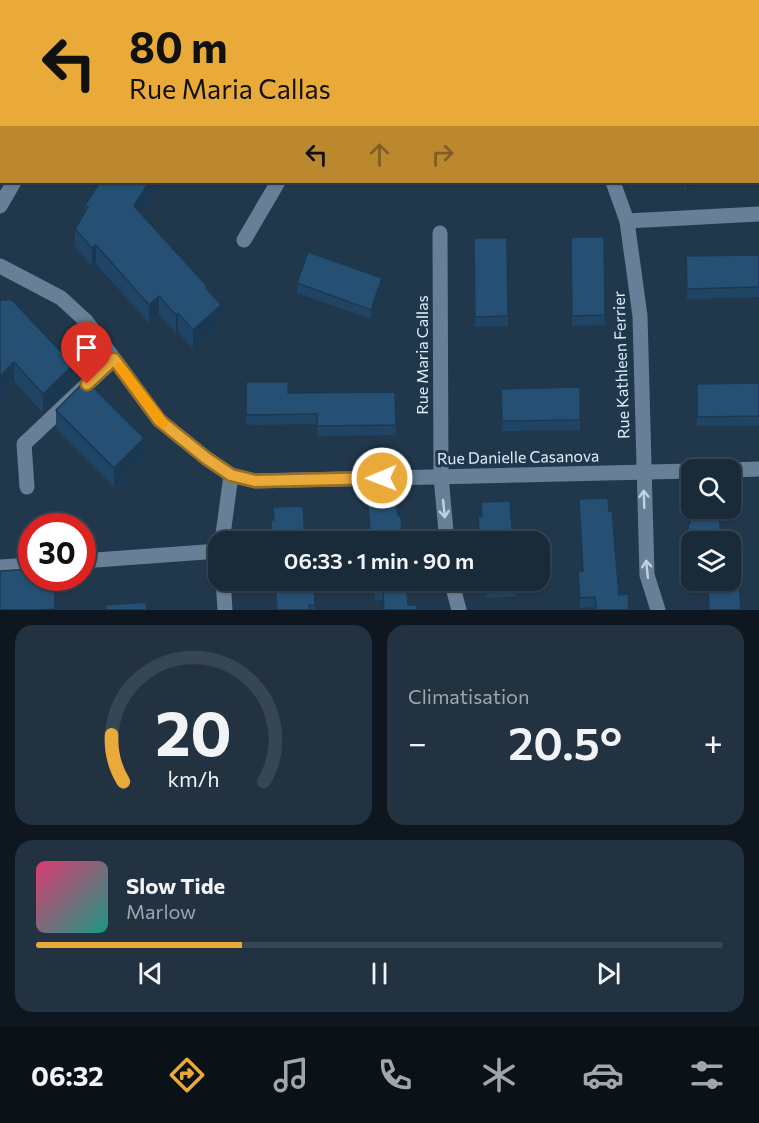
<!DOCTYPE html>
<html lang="fr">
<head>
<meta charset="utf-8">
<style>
	:root { --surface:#192a39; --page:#223241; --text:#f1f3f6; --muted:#9fa7ae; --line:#374653; --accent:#eaaa39 }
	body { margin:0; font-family:Commissioner,sans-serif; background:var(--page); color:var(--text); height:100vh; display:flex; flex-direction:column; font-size:22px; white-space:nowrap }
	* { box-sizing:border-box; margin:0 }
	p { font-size:20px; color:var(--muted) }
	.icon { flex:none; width:33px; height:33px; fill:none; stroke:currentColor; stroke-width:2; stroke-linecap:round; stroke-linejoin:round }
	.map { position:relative; height:610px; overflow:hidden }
	.panel { display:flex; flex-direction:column; gap:15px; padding:15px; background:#0e171f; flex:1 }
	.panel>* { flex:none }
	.top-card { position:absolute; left:0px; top:0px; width:759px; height:183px; box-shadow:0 2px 4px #0004,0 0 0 2px var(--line); background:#eaaa39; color:#111; overflow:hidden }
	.fabs { position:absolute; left:681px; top:459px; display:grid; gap:12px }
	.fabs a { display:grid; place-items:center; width:60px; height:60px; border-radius:12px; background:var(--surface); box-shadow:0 2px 4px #0004,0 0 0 2px var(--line); font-size:30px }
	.speed { position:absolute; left:18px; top:513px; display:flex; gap:12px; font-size:30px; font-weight:700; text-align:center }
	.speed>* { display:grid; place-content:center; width:78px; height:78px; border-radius:50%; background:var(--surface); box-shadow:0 2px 4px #0004,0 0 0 2px var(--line); line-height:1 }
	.speed .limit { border:9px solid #d22; background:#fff; color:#111 }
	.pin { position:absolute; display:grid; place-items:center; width:51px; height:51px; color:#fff; margin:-62px -26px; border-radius:50% 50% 50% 0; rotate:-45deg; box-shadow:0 0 6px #0007 }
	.pin .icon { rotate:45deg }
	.me { position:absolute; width:66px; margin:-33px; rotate:269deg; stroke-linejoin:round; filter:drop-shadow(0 0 4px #0008) }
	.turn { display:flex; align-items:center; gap:21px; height:126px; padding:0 30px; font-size:27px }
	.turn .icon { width:78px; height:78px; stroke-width:2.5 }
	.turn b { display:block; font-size:42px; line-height:51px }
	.lanes { display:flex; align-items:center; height:57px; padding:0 30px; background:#0003; justify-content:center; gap:30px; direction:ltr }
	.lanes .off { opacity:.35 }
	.big { font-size:45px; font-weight:600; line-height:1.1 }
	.panel .widget { flex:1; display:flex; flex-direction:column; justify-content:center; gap:9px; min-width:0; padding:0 21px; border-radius:18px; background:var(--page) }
	.panel .dial { align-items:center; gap:0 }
	.dial svg { height:156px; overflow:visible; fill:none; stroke:var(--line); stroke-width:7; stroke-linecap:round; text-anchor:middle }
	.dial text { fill:var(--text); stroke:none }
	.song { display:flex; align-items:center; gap:18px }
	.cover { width:72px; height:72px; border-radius:9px; background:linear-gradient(135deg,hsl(340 70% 55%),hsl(170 70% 35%)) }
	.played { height:6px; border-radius:3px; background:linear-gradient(90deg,var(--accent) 30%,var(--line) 30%) }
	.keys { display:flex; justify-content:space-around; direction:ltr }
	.heat { display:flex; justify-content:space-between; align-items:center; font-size:33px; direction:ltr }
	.panel .tiles { flex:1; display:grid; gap:15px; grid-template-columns:1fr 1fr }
	.widget:last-child { grid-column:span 2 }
	.trip { position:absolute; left:208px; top:531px; width:342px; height:60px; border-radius:18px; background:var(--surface); box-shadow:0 2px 4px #0004,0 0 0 2px var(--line); font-weight:600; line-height:60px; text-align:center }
	.menu { display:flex; height:96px; justify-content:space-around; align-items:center; background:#0a1117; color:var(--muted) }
	.menu .icon { width:42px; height:42px }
	.menu .current { color:var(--accent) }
	.menu b { font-size:27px; color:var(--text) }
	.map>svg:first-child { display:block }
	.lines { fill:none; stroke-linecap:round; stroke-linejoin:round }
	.minor { stroke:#678097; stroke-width:15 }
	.wall { fill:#204564 }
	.shaded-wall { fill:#1a3851 }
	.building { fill:#255074; stroke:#1a3851; stroke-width:1.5 }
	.oneway { stroke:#c1d2e1 }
	.route-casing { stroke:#986e25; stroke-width:15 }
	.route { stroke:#eaaa39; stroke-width:10 }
	.slow { stroke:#f59e0b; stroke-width:10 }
	.labels { text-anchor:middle; stroke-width:6; stroke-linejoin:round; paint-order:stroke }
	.street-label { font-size:16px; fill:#dfedfa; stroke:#21384c }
</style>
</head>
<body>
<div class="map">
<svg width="759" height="610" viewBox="0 0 759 610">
	<rect width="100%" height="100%" fill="#21384c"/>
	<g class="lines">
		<g class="minor">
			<path d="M16,2L17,0"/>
			<path d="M119,2L120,0"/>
			<path d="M570,2V0"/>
			<path d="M0,28L2,26"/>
			<path d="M613,182L627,221L640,316L647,575L658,610"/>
			<path d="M0,206L14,182"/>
			<path d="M627,221L759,214"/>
			<path d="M440,233L441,477L447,542"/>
			<path d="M244,240L278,182"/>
			<path d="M0,266L61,298L86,321L159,420L206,458L231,475L255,481L692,471"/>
			<path d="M730,470L759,469"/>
			<path d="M27,487L24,444L114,359"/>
			<path d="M222,542L231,475"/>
			<path d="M82,561L219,551"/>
			<path d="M0,567L32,565"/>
			<path d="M223,580L225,610"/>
			<path d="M451,580L459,610"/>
		</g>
	</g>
	<g class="wall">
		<path d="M759,127V162L758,159V128Z"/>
		<path d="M100,182H160L141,213L207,289L221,323L193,349L178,332L176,333L159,315L149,323L96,264L92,266L75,247V229L85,213V205Z"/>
		<path d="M681,182H704L686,190Z"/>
		<path d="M571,237H604L605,325L572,326Z"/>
		<path d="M474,238H507L508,326L475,327Z"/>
		<path d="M759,255V297L687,299L686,256Z"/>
		<path d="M297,283L382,288L371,319L297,293Z"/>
		<path d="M0,300L66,360L72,385L43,413L14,381L0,395Z"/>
		<path d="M246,382L288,393L395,392L396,435L317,436V424L246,425Z"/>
		<path d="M759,383V426H697V384Z"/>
		<path d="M580,387V430L502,431L501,389Z"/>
		<path d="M56,410L144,458L114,487L56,429Z"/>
		<path d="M579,499L609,511L619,595L629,610H595V607L580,608L578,571H583Z"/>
		<path d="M688,524L692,542V580H691Z"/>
		<path d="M274,580H314L315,610H276Z"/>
		<path d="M373,580H406L408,605L417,610H384L383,600L375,601Z"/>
		<path d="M482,580H515L516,596L487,598L486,585L483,586Z"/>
		<path d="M694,580H730L741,609L747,610H709L708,591L695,592Z"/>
	</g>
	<g class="shaded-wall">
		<path d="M405,0H423L422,2H404Z"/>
		<path d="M676,0H690V2H674Z"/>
		<path d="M759,47V57L758,58V48Z"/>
		<path d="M149,182H160L134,224V206Z"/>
		<path d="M686,182H704L686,190Z"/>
		<path d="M96,245V264L92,266V248Z"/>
		<path d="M382,278V288L371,319V310Z"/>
		<path d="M159,296V315L149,323V305Z"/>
		<path d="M221,305V323L193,349V330Z"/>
		<path d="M178,313V332L176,333V315Z"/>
		<path d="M66,357V372L72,366V385L43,413V394Z"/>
		<path d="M14,362V381L0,395V376Z"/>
		<path d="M144,438V458L114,487V468Z"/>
	</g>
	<g class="building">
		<path d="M207,0H257L256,2H206Z"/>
		<path d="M285,0H405L404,2H287Z"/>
		<path d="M611,0H676L674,2H609Z"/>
		<path d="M700,0H732L733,2H700Z"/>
		<path d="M758,37L759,39V47L758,48Z"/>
		<path d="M759,127V152L758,149V128Z"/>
		<path d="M100,182H149L134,206L207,286L206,288L221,305L193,330L178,313L176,315L159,296L149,305L96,245L92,248L75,229L88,207L85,205Z"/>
		<path d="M571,237H604L605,315L572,316Z"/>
		<path d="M474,238H507L508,316L475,317Z"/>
		<path d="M308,252L382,278L371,310L297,283Z"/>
		<path d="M759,255V287L687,289L686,256Z"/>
		<path d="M0,300H12L66,357L65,359L72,366L43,394L14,362L0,376Z"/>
		<path d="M86,380L144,438L114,468L56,410Z"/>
		<path d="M246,382H288V393L395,392L396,425L317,426V414L246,415Z"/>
		<path d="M759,383V416L697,417V384Z"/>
		<path d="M580,387V420L502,421L501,389Z"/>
		<path d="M690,497H692V508H719L721,542H692V570H691L688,524H690Z"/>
		<path d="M608,498L609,511L612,510L619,595L628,594L629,610H596L595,597L580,598L578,571H583L579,499Z"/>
		<path d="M510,501L513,542H480L478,516H482L481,502Z"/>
		<path d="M396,504L398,516H401L403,542H371L368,505Z"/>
		<path d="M303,506L305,542H272L271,520H274L273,507Z"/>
		<path d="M32,569V578H54L55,609L40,610H0V571Z"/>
		<path d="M275,580H314L315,605H309L310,610H277Z"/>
		<path d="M374,580H406L408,605H417V610H384L383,590L375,591Z"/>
		<path d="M486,580H515L516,586L487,588Z"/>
		<path d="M695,580H739L741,609H747V610H709L708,582H695Z"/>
		<path d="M146,602L147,610H106L105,605Z"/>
	</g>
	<defs><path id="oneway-shaft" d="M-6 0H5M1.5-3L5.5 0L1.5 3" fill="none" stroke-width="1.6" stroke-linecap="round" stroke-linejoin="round" transform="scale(1.5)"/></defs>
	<g class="oneway">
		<use href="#oneway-shaft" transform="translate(644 499) rotate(-92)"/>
		<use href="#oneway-shaft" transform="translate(444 509) rotate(84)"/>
		<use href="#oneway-shaft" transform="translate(647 569) rotate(-96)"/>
	</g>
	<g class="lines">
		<g class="route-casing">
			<path id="route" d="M87,384L114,359L159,420L206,458L231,475L255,481L382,478"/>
		</g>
		<use href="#route" class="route"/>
		<path class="slow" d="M120,367L163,423"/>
	</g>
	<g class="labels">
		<g class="street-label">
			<text transform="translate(422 355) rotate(-90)" y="6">Rue Maria Callas</text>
			<text transform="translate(621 365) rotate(-92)" y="6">Rue Kathleen Ferrier</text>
			<text transform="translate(518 457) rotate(-1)" y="6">Rue Danielle Casanova</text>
		</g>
	</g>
</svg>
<div class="fabs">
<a><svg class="icon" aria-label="search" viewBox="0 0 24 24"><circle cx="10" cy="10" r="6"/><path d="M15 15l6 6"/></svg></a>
<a><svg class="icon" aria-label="layers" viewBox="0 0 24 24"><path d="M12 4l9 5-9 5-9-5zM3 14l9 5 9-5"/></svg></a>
</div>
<div class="speed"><div class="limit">30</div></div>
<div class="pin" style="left:87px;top:384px;background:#d93025"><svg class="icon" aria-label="arrive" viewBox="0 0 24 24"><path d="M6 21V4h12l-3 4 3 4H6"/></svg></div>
<svg class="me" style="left:382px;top:478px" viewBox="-20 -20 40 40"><circle r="17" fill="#eaaa39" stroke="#fff" stroke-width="3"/><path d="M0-11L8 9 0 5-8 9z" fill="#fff"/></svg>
<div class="trip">06:33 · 1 min · 90 m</div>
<div class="top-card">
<div class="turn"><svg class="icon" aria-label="left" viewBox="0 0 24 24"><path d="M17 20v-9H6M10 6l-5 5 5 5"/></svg><div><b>80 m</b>Rue Maria Callas</div></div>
<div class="lanes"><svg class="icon" aria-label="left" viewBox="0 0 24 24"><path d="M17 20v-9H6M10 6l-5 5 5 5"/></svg><svg class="icon off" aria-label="ahead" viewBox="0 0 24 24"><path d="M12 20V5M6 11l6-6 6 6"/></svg><svg class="icon off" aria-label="right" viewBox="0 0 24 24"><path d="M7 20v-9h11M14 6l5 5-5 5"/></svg></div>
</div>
</div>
<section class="panel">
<div class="tiles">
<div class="widget dial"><svg viewBox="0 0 100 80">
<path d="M14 69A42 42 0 1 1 86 69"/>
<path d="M14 69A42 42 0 0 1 8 45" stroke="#eaaa39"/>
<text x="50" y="56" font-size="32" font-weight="700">20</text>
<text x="50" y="72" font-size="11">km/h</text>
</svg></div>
<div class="widget"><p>Climatisation</p>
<div class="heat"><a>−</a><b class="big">20.5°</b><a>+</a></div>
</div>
<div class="widget">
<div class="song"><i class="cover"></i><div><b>Slow Tide</b><p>Marlow</p></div></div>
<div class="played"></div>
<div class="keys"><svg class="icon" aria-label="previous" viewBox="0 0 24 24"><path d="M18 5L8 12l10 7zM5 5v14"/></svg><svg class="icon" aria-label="pause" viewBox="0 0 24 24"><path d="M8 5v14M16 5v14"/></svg><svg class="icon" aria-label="next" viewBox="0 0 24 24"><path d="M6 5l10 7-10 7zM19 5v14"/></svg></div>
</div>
</div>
</section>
<nav class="menu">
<b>06:32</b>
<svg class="icon current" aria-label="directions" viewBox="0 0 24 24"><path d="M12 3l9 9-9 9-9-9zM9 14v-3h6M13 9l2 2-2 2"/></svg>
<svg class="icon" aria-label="music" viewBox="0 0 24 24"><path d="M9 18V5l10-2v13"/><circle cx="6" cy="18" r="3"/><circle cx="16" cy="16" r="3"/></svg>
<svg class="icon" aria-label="phone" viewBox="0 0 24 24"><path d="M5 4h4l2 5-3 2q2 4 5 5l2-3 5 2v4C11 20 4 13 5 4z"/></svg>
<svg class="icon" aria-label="climate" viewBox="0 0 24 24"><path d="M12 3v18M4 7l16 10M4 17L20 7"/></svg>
<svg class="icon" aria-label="car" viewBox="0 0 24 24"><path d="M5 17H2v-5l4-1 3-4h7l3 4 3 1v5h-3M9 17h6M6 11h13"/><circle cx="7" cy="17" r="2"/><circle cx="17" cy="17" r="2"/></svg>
<svg class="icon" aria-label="filters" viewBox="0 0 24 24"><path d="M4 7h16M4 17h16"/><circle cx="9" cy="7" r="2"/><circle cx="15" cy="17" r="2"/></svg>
</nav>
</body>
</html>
